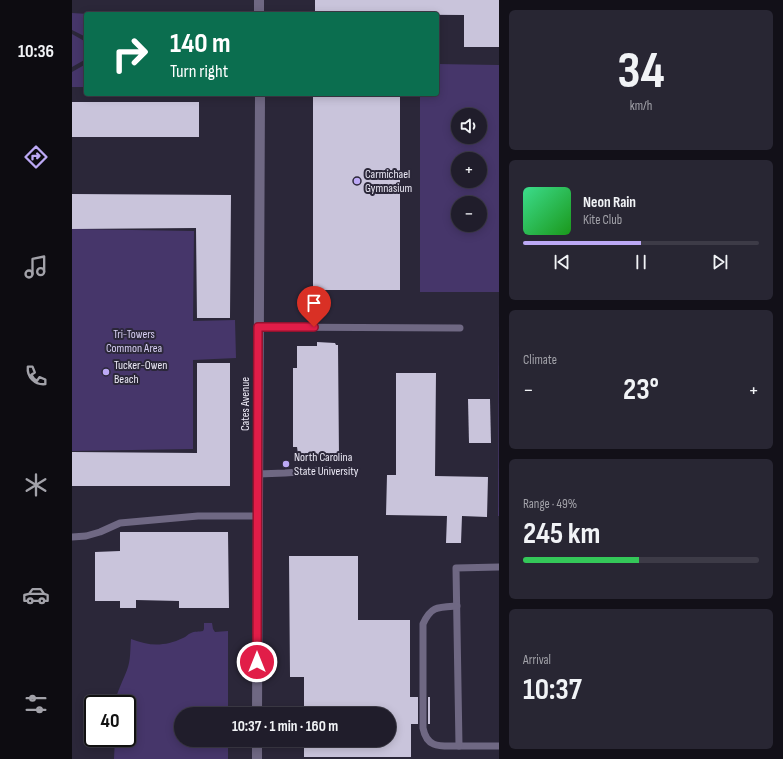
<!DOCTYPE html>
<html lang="en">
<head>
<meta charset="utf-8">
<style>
	:root { --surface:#201d2b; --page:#282633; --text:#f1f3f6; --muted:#a2a2a9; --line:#3d3b47; --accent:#bca9f5 }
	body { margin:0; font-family:"Sofia Sans Condensed",sans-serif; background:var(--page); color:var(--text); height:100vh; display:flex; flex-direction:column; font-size:15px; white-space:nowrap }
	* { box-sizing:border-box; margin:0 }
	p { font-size:13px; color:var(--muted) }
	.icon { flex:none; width:22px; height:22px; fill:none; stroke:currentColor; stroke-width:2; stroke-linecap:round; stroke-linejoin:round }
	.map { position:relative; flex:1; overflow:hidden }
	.side { display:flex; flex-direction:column; gap:10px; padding:10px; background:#121018; width:284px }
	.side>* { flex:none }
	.hud { position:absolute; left:12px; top:12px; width:355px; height:84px; border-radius:4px; box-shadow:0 2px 10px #0003,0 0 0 1px var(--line); background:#0b6e4f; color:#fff; overflow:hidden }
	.fabs { position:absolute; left:379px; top:108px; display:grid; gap:8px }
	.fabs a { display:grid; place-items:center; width:36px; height:36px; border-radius:50%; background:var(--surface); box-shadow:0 2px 10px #0003,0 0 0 1px var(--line); font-size:20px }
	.speed { position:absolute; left:12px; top:695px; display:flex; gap:8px; font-size:20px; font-weight:700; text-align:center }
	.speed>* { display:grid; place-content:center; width:52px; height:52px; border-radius:50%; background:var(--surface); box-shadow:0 2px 10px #0003,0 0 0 1px var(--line); line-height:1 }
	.speed .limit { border:2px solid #111; border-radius:6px; background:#fff; color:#111 }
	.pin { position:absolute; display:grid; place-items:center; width:34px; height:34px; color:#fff; margin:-41px -17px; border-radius:50% 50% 50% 0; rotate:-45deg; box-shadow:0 0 4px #0007 }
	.pin .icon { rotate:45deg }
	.me { position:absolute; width:44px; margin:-22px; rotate:0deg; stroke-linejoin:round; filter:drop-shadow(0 0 3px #0008) }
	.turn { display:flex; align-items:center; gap:14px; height:84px; padding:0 20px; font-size:18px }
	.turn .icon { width:52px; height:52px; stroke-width:2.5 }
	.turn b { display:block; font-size:28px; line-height:34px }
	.big { font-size:30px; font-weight:700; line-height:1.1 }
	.side .widget { flex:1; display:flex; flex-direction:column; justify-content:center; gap:6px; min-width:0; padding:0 14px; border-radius:6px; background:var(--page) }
	.side .dial { align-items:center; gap:0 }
	.dial b { font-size:52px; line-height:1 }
	.song { display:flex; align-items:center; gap:12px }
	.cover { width:48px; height:48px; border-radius:6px; background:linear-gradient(135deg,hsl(150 70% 55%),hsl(120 70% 35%)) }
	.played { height:4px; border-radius:2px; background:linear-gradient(90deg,var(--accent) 50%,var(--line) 50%) }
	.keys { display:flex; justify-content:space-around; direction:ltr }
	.heat { display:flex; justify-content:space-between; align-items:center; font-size:22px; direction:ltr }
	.charge { height:6px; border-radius:3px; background:linear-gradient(90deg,#34c759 49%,var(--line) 0) }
	.trip { position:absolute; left:102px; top:707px; width:222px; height:40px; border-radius:20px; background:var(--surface); box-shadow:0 2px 10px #0003,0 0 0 1px var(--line); font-weight:700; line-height:40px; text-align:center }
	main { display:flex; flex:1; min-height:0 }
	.dock { display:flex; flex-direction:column; width:72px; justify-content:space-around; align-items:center; background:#0d0c11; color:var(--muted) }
	.dock .icon { width:28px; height:28px }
	.dock .current { color:var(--accent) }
	.dock b { font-size:18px; color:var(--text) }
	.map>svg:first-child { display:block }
	.green { fill:#46366a; fill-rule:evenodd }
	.building { fill:#c9c4db }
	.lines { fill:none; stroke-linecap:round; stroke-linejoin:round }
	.service { stroke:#6f6883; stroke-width:7 }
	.tertiary { stroke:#6f6883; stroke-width:10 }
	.route-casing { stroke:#92132f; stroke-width:10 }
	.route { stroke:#e11d48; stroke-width:7 }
	.poi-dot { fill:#bca9f5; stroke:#2b2739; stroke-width:1.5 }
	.labels { text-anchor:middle; stroke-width:4; stroke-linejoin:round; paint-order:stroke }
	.poi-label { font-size:12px; fill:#ebe9f5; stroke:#2b2739; text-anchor:start }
	.park-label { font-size:12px; fill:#d7cff3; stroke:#2b2739 }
	.street-label { font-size:12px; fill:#ebe9f5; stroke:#2b2739 }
</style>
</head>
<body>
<main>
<nav class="dock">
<b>10:36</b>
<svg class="icon current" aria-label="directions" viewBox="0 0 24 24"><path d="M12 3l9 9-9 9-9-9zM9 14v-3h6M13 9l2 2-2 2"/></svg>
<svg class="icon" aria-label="music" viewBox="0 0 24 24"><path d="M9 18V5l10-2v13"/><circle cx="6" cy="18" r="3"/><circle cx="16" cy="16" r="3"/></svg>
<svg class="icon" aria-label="phone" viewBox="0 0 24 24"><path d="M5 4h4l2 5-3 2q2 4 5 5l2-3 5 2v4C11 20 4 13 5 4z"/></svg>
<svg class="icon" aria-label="climate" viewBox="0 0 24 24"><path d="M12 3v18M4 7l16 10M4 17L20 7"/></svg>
<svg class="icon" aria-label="car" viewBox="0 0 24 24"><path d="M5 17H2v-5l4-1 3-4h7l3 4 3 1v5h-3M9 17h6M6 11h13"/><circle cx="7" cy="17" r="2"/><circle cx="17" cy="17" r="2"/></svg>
<svg class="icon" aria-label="filters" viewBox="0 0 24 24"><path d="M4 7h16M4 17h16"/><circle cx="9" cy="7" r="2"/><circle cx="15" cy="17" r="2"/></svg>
</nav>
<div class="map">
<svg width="427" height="759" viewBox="0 0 427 759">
	<rect width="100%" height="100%" fill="#2b2739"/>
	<g class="green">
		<path d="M0,13L16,14H14V37L0,30Z"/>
		<path d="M0,34L14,42V59L0,67Z"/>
		<path d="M14,64V87H0V72Z"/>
		<path d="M365,64L427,65V292H348V94H365ZM386,115H408V137H386ZM386,159H408V181H386ZM386,203H408V225H386Z"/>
		<path d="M0,229L122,231L121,321L163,320L164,358L121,360V449L0,451Z"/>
		<path d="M427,307V516H426Z"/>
		<path d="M132,623H140L141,629L143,632L156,631V714H109V740H156V759H42L43,738H55V704H43V703C45,691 51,681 55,670C59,660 58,649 59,639C77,646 92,647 111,638C114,637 116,634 119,633C122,631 127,632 131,631L132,629Z"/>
	</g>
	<g class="building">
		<path d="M243,0H427V47H392V15L243,14Z"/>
		<rect x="241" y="94" width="87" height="196"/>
		<rect x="0" y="102" width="127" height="35"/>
		<path d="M0,194L159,195L158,318H125L124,228L0,229Z"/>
		<path d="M245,342L263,343L264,345H266L267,457H245V454H226L225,447H221V368H225V346H245Z"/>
		<path d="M125,363H158V486H0V452L125,453Z"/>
		<path d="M324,373H364L363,476L416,477L415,517L390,516L389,543H374L375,516L314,515L315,475H324Z"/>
		<path d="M396,399H418L419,443H397Z"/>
		<path d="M48,532H156L157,608H107V601L64,600V608H48V601H23V552L48,551Z"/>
		<path d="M217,556H286V620H338V697H346V724H339V757H232V740H317V714H232V677H218Z"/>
		<rect x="356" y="697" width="2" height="27"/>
	</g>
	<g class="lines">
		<g class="service">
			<path d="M186,327L388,328"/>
			<path d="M186,474L213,473L255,470"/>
			<path d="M0,537L14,536L28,532L48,523L126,516H186"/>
			<path d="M427,567L384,568L387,746H427"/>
			<path d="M385,606C366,607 359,606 351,624V728C355,749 369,746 387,746"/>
		</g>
		<g class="tertiary">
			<path d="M187,0V14"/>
			<path d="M185,714L188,94"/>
			<path d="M185,759V740"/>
		</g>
	</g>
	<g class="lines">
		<g class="route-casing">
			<path id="route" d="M185,662L186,327H242"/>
		</g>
		<use href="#route" class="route"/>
	</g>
	<g class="poi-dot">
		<circle cx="285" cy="181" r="4"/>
		<circle cx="34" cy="372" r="4"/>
		<circle cx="214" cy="464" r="4"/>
	</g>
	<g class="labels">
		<g class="poi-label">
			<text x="293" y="178">Carmichael<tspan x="293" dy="14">Gymnasium</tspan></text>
			<text x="42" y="369">Tucker-Owen<tspan x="42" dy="14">Beach</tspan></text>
			<text x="222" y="461">North Carolina<tspan x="222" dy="14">State University</tspan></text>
		</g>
		<g class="park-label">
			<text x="62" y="338">Tri-Towers<tspan x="62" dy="14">Common Area</tspan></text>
		</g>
		<g class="street-label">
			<text transform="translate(173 404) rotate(-90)" y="4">Cates Avenue</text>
		</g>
	</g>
</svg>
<div class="fabs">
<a><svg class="icon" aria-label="sound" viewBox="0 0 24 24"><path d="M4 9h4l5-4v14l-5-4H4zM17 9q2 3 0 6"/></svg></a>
<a>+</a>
<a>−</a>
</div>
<div class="speed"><div class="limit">40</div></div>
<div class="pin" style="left:242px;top:327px;background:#d93025"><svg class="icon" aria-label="arrive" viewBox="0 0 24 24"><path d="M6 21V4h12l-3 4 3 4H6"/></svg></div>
<svg class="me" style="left:185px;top:662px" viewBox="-20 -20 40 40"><circle r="17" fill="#e11d48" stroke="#fff" stroke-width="3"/><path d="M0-11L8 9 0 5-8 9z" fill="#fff"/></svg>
<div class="trip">10:37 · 1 min · 160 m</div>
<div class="hud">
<div class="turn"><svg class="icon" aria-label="right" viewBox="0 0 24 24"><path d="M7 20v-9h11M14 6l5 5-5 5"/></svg><div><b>140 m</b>Turn right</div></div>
</div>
</div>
<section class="side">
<div class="widget dial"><b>34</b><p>km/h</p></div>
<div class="widget">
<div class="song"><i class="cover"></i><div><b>Neon Rain</b><p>Kite Club</p></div></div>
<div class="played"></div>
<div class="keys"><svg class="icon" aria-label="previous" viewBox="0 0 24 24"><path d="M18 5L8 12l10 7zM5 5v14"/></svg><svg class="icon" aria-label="pause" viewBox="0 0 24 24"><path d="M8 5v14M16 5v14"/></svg><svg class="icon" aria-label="next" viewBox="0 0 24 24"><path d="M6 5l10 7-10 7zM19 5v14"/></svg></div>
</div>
<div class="widget"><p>Climate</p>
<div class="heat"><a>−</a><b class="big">23°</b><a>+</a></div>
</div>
<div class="widget"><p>Range · 49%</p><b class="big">245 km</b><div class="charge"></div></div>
<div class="widget"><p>Arrival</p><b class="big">10:37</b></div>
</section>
</main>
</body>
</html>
